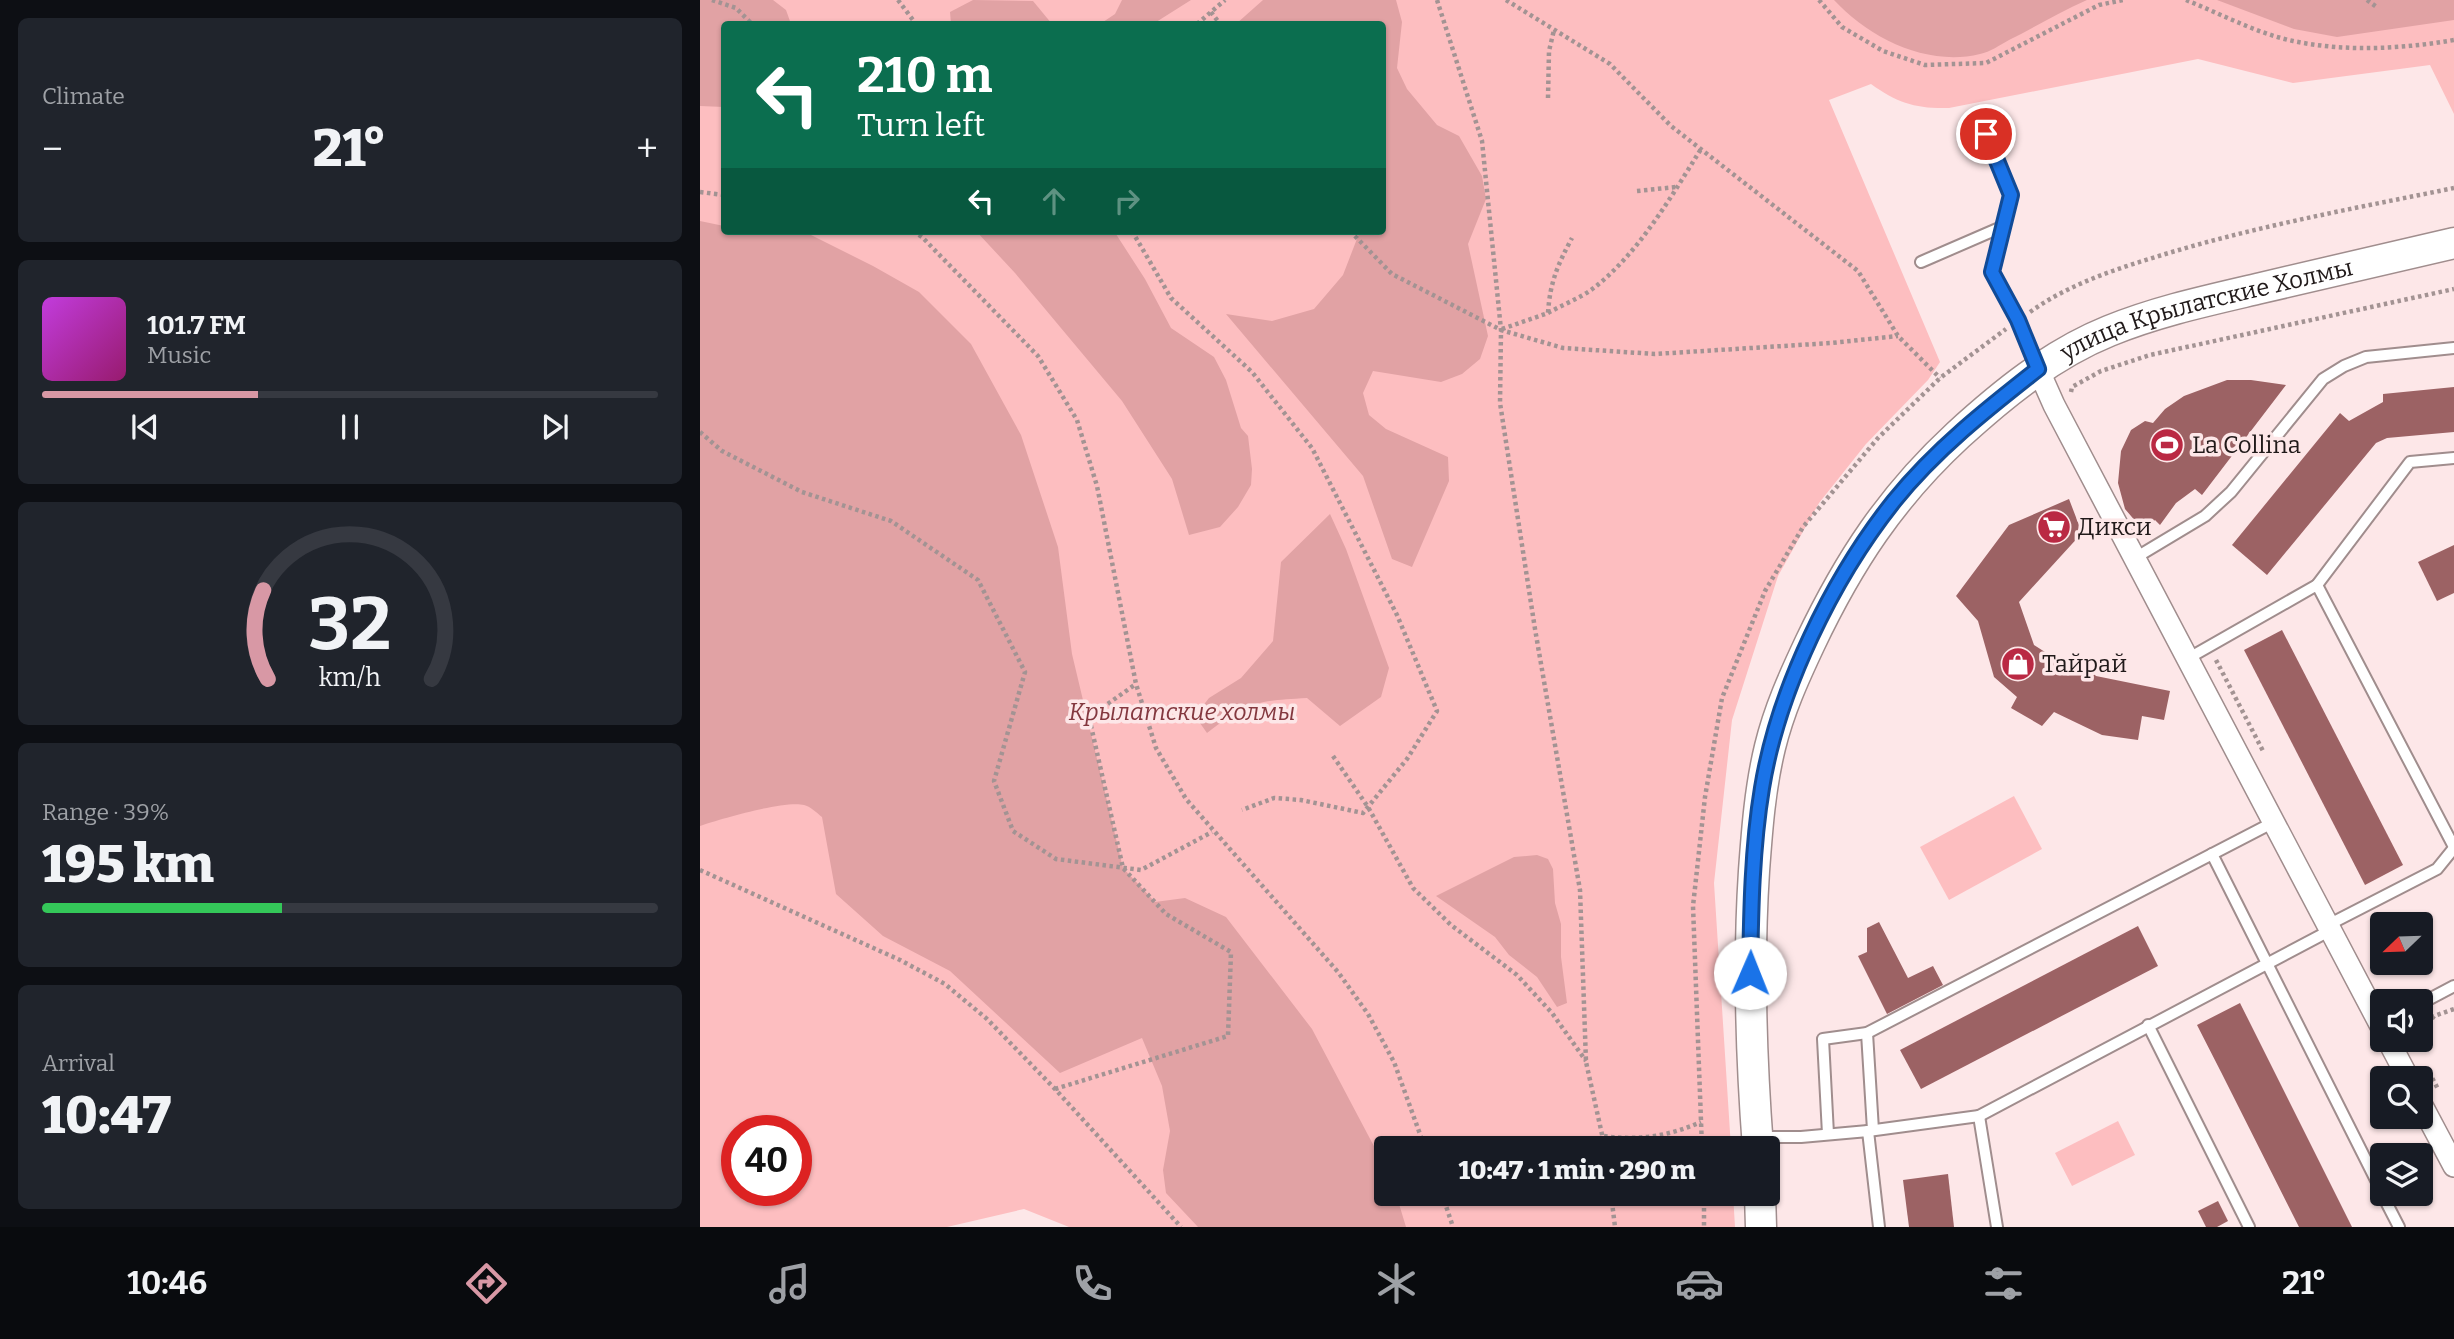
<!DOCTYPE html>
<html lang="en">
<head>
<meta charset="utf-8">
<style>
	:root { --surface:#171b24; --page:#20242c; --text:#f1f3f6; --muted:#9ea1a6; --line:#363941; --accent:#d898a5 }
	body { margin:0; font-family:Bitter,serif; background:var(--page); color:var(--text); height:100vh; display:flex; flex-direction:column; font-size:26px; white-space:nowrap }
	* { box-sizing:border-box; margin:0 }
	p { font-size:23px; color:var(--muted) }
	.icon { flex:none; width:38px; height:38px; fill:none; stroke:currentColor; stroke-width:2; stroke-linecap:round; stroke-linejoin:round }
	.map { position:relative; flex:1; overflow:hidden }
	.side { display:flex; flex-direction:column; gap:18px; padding:18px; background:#0d0f14; width:700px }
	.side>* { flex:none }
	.hud { position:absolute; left:21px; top:21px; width:665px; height:214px; border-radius:7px; box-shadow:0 2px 5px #0004; background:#0b6e4f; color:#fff; overflow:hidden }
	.needle { width:46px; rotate:247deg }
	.tools { position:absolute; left:1670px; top:912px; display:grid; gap:14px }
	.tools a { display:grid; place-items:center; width:63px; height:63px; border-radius:7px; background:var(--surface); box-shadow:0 2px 5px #0004; font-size:35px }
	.speed { position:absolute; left:21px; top:1115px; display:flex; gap:14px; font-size:35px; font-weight:700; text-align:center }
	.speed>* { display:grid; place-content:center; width:91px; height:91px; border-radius:50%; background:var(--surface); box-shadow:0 2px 5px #0004; line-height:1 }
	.speed .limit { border:10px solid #d22; background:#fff; color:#111 }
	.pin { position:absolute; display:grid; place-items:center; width:60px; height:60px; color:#fff; margin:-30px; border:4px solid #fff; border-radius:50%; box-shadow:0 2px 7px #0007 }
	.me { position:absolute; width:77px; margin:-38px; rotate:1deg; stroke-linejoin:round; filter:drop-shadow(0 0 5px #0008) }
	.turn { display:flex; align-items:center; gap:24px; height:147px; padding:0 21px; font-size:32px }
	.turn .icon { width:91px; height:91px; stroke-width:2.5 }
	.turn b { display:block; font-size:49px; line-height:60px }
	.lanes { display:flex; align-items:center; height:66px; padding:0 21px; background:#0003; justify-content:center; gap:35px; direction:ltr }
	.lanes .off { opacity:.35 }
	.big { font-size:52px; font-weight:800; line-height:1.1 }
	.side .widget { flex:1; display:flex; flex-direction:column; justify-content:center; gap:10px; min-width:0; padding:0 24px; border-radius:10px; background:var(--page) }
	.side .dial { align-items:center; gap:0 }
	.dial svg { height:182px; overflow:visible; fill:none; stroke:var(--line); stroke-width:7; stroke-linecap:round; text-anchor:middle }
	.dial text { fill:var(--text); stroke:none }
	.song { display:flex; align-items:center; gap:21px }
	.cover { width:84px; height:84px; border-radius:10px; background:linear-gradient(135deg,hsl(290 70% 55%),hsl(320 70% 35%)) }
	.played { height:7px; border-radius:4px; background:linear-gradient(90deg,var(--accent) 35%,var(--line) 35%) }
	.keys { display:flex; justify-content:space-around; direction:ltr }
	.heat { display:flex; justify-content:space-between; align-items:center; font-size:38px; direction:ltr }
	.charge { height:10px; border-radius:5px; background:linear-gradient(90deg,#34c759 39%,var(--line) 0) }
	.trip { position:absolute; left:674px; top:1136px; width:406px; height:70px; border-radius:7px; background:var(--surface); box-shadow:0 2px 5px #0004; font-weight:800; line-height:70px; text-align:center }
	.menu { display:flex; height:112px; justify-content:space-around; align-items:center; background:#090b0e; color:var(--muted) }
	.menu .icon { width:49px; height:49px }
	.menu .selected { color:var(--accent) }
	.menu b { font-size:32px; color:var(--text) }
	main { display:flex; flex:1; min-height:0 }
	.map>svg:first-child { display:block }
	.green { fill:#fdbec0; fill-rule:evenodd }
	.forest { fill:#e1a2a4 }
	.building { fill:#9c6264 }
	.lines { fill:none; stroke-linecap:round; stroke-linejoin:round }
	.lane-casing { stroke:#a08d8d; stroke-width:14 }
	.street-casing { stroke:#a08d8d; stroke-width:24 }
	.secondary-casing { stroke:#a08d8d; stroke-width:33 }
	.path { stroke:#a39393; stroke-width:4.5; stroke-dasharray:3.5 3.5; stroke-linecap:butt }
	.lane { stroke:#fff; stroke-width:10 }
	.street { stroke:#fff; stroke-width:21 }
	.secondary { stroke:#fff; stroke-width:30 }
	.route-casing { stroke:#114b97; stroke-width:18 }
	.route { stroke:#1a73e8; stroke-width:12 }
	.labels { text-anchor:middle; stroke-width:7; stroke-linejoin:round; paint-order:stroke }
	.street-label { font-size:24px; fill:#211a1a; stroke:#fde7e8 }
	.poi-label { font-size:24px; fill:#211a1a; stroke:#fde7e8; text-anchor:start }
	.park-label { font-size:24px; font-style:italic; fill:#84383f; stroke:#fde7e8 }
</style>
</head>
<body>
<main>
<section class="side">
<div class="widget"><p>Climate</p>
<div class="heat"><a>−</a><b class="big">21°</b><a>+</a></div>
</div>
<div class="widget">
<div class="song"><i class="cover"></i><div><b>101.7 FM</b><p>Music</p></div></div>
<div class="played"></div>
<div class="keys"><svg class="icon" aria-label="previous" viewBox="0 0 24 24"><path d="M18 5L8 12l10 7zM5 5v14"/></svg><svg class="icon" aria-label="pause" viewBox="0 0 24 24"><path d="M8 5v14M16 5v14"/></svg><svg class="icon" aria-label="next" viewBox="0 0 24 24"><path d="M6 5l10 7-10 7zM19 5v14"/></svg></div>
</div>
<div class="widget dial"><svg viewBox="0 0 100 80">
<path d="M14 69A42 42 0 1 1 86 69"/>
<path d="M14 69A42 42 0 0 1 12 30" stroke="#d898a5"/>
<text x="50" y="56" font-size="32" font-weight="700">32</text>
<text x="50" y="72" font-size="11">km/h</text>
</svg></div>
<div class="widget"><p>Range · 39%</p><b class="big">195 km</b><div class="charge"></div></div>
<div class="widget"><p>Arrival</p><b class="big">10:47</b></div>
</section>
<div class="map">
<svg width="1754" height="1227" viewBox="0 0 1754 1227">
	<rect width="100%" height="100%" fill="#fde7e8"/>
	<g class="green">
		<path d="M0,0H1754V114L1730,65L1593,83L1498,59L1249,108C1217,109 1197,103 1171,84L1129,100L1240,362L1228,380L1166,444L1119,503L1078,576L1032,720L1014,883L1031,1148H686V1194H1033L1035,1227H369L324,1209L247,1227H0ZM24,24H682V231H24ZM37,1130H96V1190H37Z"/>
		<path d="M1314,796L1342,849L1249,900L1220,847Z"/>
		<path d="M1418,1121L1435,1155L1372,1186L1355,1153Z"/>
	</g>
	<g class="forest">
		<path d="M0,0H73L86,10L91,24H24V107L0,106Z"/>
		<path d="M273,0L333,1L352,24H251L250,12Z"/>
		<path d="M422,0H491L453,24H400L415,14Z"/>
		<path d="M563,0H696L702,22L697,68L707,89L737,125L759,136L782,176L786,199L768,244L788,336L780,359L762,374L741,382L673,371L663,393L669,415L686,429L748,457L749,481L712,567L692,559L663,476L526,314L572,321L614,309L643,275L660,231H682V24H536Z"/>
		<path d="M1134,0H1387C1360,12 1335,27 1309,40C1300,45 1290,52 1280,54C1227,67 1169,38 1134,0Z"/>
		<path d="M1517,0H1754V20L1637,37L1594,29Z"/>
		<path d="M0,221L24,226V231L105,232L173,266L219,292L271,344L321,435L358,547L372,654L423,868L455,902L485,898L526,917L612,1029L686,1169V1194H696L706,1227H498L466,1193L463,1170L470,1131L462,1086L442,1038L360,1073L250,971L183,936L136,894L122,817C117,813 110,806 104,805C85,800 20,819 0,826Z"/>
		<path d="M276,231H414L445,279L471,328L514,357L526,380L541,428L548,436L552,469L551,485L538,507L520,527L489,535L472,479L422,401L315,273Z"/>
		<path d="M630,514L646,549L689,668L681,697L640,726L607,698C556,701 548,701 507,733L495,716L509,698L541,678L573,641L581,562Z"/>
		<path d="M837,855L848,859L853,869L855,903L861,924V957L867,1003L857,1007L837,977L809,955L795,937L736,896L814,857Z"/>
	</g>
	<g class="building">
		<path d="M1527,380H1551L1586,385L1502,495L1495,489L1476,503L1460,525L1455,520L1443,530L1425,509L1418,483L1421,451L1431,430L1445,421L1453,423L1465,409L1484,396Z"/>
		<path d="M1754,387V432L1687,438L1676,443L1567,575L1532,545L1640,413L1649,421L1683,402V394Z"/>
		<path d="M1369,499L1382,533L1319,602L1334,645L1370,668L1382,662L1396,676L1470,691L1464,720L1442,716L1438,740L1402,735L1354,712L1342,726L1311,708L1317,697L1294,677L1278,621L1256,596L1309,525Z"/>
		<path d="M1754,545V593L1737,601L1718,562Z"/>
		<path d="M1582,630L1703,865L1665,885L1544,650Z"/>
		<path d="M1179,922L1208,978L1233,966L1243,985L1187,1014L1158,956L1167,952V928Z"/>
		<path d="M1438,926L1458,966L1221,1089L1200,1050Z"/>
		<path d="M1540,1003L1652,1227H1599L1521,1072L1497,1025Z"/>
		<path d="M1248,1174L1254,1227H1209L1203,1180Z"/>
		<path d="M1518,1201L1528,1221L1517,1227H1506L1498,1211Z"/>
	</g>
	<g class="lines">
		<g class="lane-casing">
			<g id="lane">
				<path d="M1286,134L1311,195L1292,273L1318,320L1337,366"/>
				<path d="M1221,262L1304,226"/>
				<path d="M1435,558L1505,516L1531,492L1623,379L1644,366L1666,357L1754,348"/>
				<path d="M1617,585L1710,462L1754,458"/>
				<path d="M1487,659L1617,585L1754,847"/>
				<path d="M1512,854L1682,1192"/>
				<path d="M1628,925L1737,869L1754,848"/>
				<path d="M1720,1004L1754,986"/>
				<path d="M1448,1025L1549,1227"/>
				<path d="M1167,1033L1173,1130"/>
				<path d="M1279,1116L1631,930"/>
				<path d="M1168,1131L1279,1116L1297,1227"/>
				<path d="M1128,1134L1123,1039L1167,1033L1574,822"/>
				<path d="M1060,1137H1101L1168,1131L1179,1227"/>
				<path d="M1682,1194L1699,1227"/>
			</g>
		</g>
		<g class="street-casing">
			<g id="street">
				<path d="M1338,369L1354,405L1682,1028"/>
				<path d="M1688,1040L1708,1078"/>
				<path d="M1720,1102L1754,1166"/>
			</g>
		</g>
		<g class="secondary-casing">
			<g id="secondary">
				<path id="s1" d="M1058,1148C1051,1056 1048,963 1054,871C1057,830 1060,788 1070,747C1079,710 1094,677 1110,643C1149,561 1191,497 1258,435C1303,394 1352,354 1409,331C1458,311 1510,300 1561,288C1626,273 1690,258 1754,243"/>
				<path d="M1060,1194L1061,1227"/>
			</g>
		</g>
		<g class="path">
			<path d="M12,0L36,8L52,24"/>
			<path d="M198,0L216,24"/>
			<path d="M737,0L782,141L801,330L800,403L835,629L880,890L886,1062L905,1148"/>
			<path d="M806,0L910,64L971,126L1158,271L1198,336L1240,378"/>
			<path d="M1119,0L1142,27L1183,51L1225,65L1286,63L1399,5L1423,0"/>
			<path d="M1486,0C1521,14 1556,33 1593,41C1646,52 1701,49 1754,40"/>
			<path d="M1667,0L1678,8"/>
			<path d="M511,12L520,24"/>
			<path d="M497,24L525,0"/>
			<path d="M848,98L849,51L854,30"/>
			<path d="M937,191L976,187"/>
			<path d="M0,192L24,195"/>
			<path d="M213,231L222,237L338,356L377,420L397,486L436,684L456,748L486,799L638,972L668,1014L694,1062L725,1148"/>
			<path d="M432,231L471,298L552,372L612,448L697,615L737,711L707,759L663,813L601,800L574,798L542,810"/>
			<path d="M650,231L692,274L801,330L863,348L955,354L1131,343L1198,336"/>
			<path d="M1330,312C1369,284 1416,269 1462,255C1557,226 1656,208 1754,188"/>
			<path d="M848,313C862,305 878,299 891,290C937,256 971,197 1001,149"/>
			<path d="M802,329L848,313C850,282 858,264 872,238"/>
			<path d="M1371,392L1372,387L1401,371L1450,355L1754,289"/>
			<path d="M0,432L22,451L102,492L191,521L278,580L325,672L294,781L313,831L356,859L441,870L512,832"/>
			<path d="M1516,660L1563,751"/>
			<path d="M633,756L668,807L713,888L751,925L817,975L852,1013L886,1061"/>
			<path d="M0,870L200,960L245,984L287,1019L355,1089L481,1227"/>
			<path d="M1720,1036L1734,1016L1754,1009"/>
			<path d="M1729,1072L1738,1089"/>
			<path d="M355,1089L528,1036L531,952L466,914L423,868L389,717L436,684"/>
			<path d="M904,1136C938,1141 969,1136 1001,1122"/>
			<path d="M1002,1148L993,906L1005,797L1022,698L1065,591L1103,527L1178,438L1240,378L1306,329"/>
			<path d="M742,1194L753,1227"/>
			<path d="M911,1194L915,1227"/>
			<path d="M1004,1194V1227"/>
		</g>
		<use href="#lane" class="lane"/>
		<use href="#street" class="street"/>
		<use href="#secondary" class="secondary"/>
	</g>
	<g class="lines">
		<g class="route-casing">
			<path id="route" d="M1050,973C1051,912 1052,848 1062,788C1078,690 1132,579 1194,501C1235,450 1287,409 1338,369L1318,320L1292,272L1311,195L1286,134"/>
		</g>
		<use href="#route" class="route"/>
	</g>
	<defs>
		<g id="stadium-disc" transform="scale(1.75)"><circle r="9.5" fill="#ba2943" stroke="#fde7e8"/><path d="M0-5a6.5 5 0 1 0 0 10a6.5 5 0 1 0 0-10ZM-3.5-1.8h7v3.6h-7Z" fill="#fff"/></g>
		<g id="supermarket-disc" transform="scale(1.75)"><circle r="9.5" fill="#ba2943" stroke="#fde7e8"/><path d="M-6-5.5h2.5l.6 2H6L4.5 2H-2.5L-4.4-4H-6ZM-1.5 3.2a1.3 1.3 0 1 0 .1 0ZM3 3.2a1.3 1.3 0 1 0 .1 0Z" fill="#fff"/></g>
		<g id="shop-disc" transform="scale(1.75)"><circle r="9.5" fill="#ba2943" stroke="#fde7e8"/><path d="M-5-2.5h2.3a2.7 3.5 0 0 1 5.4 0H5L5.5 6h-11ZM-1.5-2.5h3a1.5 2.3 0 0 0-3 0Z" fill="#fff"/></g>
	</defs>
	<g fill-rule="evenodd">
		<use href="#stadium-disc" x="1467" y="445"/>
		<use href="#supermarket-disc" x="1354" y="527"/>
		<use href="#shop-disc" x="1318" y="664"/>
	</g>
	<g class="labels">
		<g class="street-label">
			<text dy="8" stroke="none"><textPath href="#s1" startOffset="1055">улица Крылатские Холмы</textPath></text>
		</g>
		<g class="poi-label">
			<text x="1492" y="453">La Collina</text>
			<text x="1378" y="535">Дикси</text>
			<text x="1342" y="672">Тайрай</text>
		</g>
		<g class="park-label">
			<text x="482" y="720">Крылатские холмы</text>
		</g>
	</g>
</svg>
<div class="tools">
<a><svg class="needle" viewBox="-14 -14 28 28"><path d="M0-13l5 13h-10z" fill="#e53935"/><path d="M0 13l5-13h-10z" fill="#9ea1a6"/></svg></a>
<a><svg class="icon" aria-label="sound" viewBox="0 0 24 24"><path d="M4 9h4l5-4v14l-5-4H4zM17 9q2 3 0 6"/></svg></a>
<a><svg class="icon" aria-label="search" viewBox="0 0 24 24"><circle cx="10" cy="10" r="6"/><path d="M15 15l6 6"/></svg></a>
<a><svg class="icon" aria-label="layers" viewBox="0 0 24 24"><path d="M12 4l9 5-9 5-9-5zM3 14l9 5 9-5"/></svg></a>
</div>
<div class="speed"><div class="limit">40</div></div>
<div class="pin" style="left:1286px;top:134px;background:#d93025"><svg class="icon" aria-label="arrive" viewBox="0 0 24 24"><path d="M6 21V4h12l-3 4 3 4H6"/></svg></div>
<svg class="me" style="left:1050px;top:973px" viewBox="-20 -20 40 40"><circle r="19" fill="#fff"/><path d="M0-13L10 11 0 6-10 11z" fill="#1a73e8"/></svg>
<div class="trip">10:47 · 1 min · 290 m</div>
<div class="hud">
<div class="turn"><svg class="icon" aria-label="left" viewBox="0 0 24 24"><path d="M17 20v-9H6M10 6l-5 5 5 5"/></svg><div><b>210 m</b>Turn left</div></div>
<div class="lanes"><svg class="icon" aria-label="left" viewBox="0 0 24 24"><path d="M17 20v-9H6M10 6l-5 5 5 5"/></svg><svg class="icon off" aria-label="ahead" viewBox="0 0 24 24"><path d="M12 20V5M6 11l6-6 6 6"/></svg><svg class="icon off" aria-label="right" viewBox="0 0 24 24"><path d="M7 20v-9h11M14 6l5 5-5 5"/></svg></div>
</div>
</div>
</main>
<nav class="menu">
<b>10:46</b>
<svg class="icon selected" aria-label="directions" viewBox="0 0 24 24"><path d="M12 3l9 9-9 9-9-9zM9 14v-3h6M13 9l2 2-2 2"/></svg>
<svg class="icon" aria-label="music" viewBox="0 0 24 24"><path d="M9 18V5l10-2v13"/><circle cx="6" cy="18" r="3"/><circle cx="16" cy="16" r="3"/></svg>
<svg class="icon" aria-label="phone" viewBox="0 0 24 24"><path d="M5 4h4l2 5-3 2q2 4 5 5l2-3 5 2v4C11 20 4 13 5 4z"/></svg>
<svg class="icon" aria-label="climate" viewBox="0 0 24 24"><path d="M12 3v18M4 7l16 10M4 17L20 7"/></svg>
<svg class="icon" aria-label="car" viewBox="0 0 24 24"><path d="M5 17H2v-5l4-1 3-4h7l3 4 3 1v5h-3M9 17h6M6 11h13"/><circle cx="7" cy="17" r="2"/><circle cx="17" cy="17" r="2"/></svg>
<svg class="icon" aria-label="filters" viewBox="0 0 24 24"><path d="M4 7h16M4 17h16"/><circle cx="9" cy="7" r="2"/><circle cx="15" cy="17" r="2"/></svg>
<b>21°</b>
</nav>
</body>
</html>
